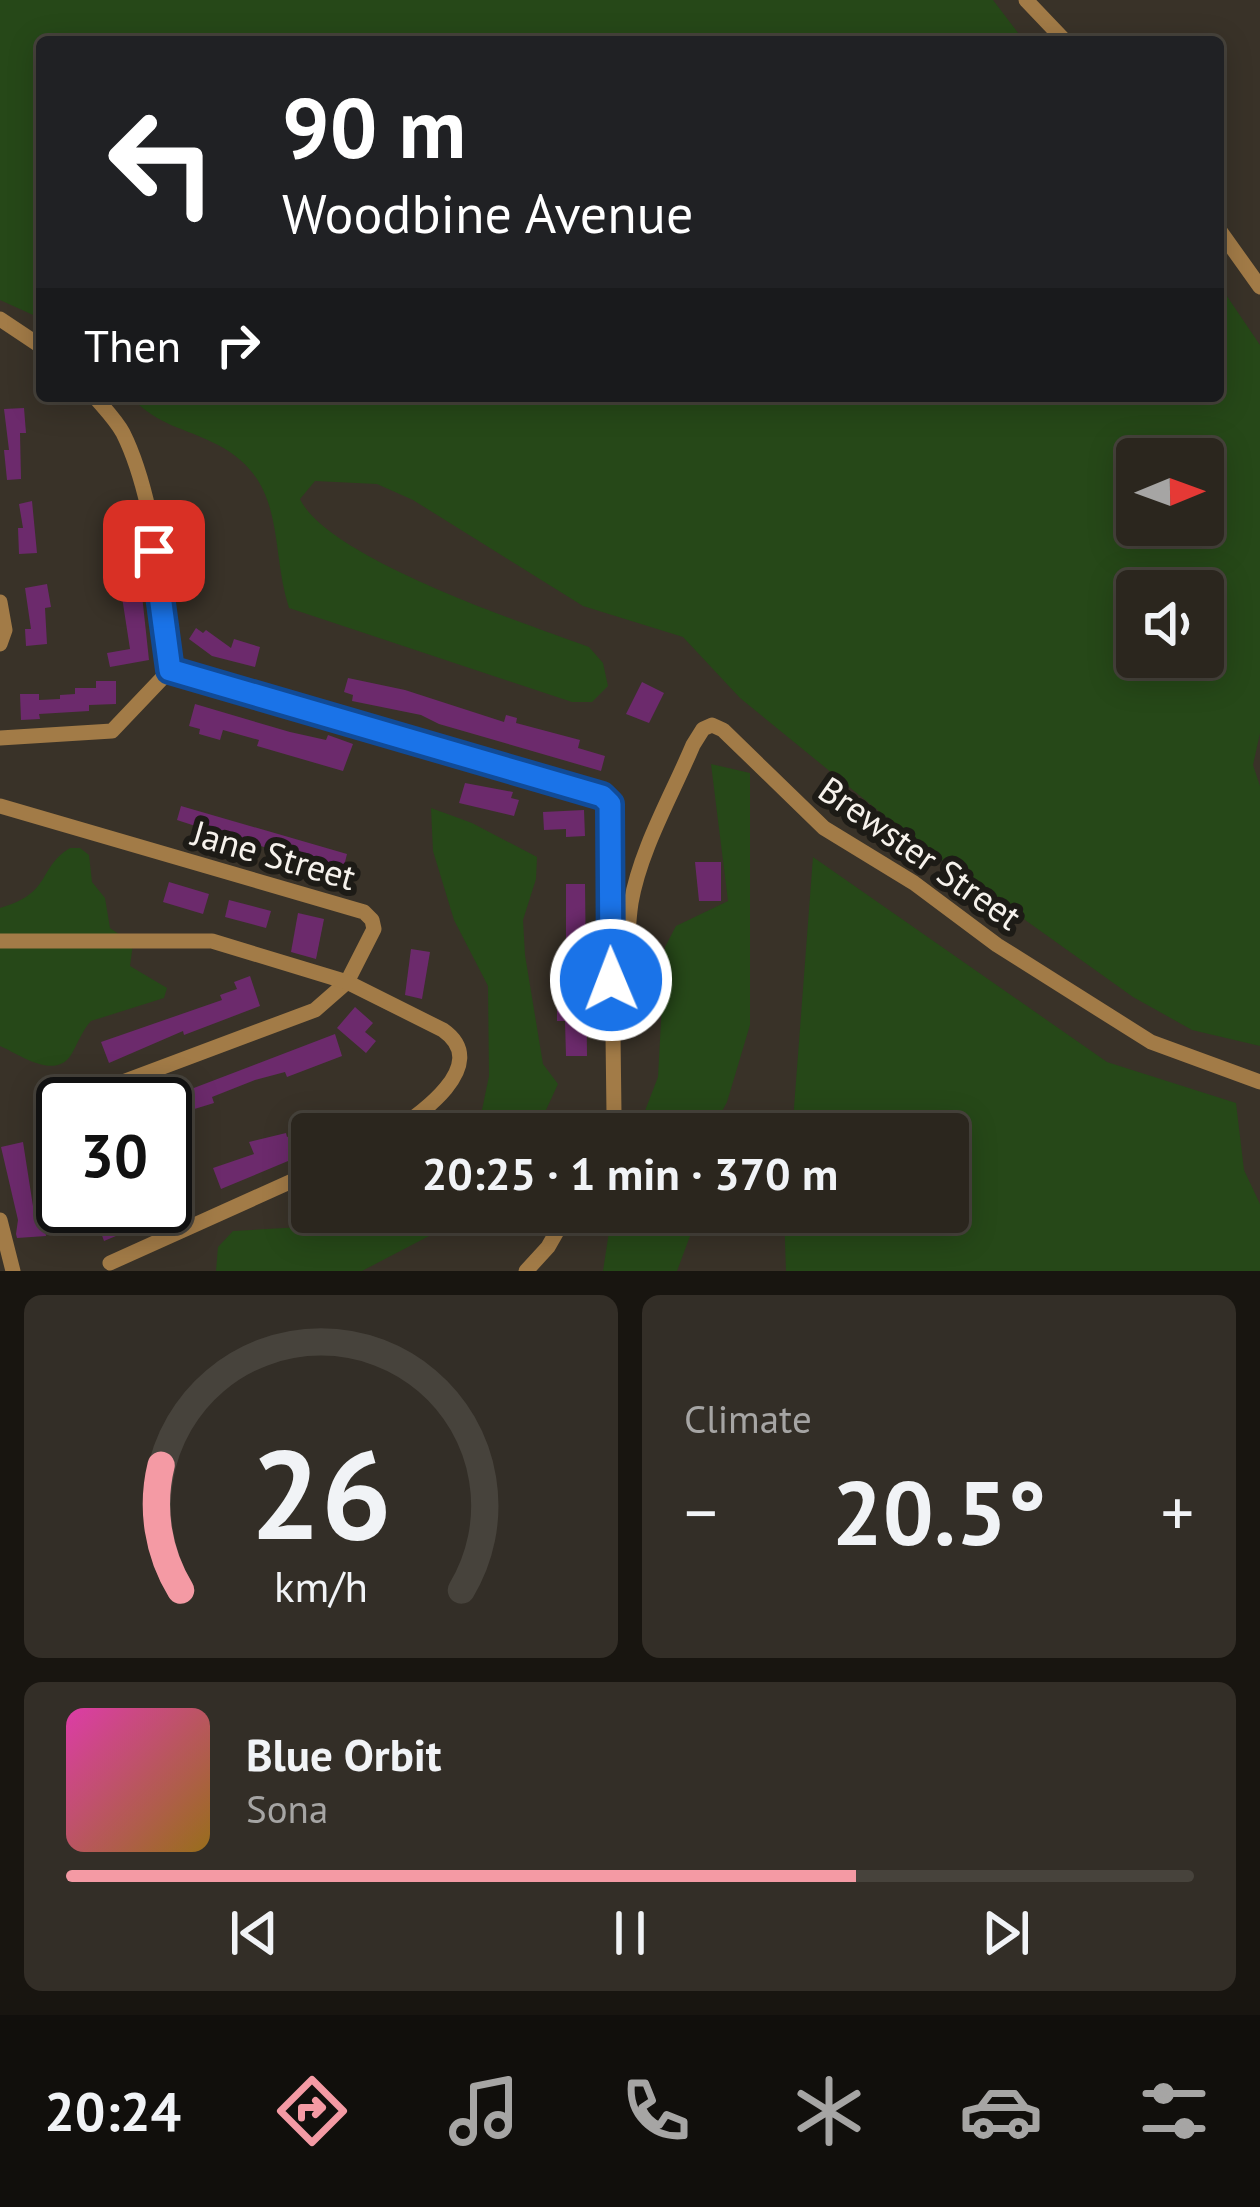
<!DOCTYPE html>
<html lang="en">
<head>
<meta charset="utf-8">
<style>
	:root { --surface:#2b261e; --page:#332e27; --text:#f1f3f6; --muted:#a6a5a4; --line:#47433c; --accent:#f49aa4 }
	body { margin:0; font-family:"PT Sans",sans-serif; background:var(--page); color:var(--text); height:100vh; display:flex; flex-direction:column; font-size:45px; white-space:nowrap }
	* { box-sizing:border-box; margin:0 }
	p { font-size:39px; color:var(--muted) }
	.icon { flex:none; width:66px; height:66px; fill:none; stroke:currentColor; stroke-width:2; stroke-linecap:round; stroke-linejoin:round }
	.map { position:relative; height:1271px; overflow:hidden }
	.side { display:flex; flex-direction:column; gap:24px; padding:24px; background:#181510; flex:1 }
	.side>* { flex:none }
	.hud { position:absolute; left:36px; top:36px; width:1188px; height:366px; border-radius:12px; box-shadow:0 6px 30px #0003,0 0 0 3px var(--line); background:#202124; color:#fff; overflow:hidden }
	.needle { width:78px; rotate:89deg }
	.tools { position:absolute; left:1116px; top:438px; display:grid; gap:24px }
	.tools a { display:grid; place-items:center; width:108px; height:108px; border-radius:12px; background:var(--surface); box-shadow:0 6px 30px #0003,0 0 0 3px var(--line); font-size:60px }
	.speed { position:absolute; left:36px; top:1077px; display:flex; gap:24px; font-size:60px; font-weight:700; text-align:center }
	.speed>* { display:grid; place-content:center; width:156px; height:156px; border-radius:50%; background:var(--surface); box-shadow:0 6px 30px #0003,0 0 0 3px var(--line); line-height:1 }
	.speed .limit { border:6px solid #111; border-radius:18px; background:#fff; color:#111 }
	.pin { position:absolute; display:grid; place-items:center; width:102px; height:102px; color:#fff; margin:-51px; border-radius:24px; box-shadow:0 6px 18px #0006 }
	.me { position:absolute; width:132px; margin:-66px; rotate:359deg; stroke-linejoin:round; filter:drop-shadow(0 0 9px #0008) }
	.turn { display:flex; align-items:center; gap:42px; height:252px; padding:0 48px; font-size:54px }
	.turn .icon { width:156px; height:156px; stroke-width:2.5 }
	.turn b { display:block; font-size:84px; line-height:102px }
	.then { display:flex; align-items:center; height:114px; padding:0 48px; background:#0003; gap:24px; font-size:45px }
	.big { font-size:90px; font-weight:700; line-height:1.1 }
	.side .card { flex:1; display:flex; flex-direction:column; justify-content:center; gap:18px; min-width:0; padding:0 42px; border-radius:18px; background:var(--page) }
	.side .dial { align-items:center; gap:0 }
	.dial svg { height:312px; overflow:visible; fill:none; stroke:var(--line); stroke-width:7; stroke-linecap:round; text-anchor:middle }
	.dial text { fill:var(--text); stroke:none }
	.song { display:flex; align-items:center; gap:36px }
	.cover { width:144px; height:144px; border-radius:18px; background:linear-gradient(135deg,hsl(320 70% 55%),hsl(40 70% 35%)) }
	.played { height:12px; border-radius:6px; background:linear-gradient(90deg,var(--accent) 70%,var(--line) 70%) }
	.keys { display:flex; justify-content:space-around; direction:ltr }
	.heat { display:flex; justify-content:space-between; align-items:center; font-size:66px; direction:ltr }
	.side .tiles { flex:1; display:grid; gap:24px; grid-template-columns:1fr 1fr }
	.card:last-child { grid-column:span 2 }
	.trip { position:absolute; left:291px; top:1113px; width:678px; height:120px; border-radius:12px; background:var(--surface); box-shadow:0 6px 30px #0003,0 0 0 3px var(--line); font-weight:700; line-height:120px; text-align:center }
	.dock { display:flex; height:192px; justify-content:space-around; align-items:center; background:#110f0c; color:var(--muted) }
	.dock .icon { width:84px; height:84px }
	.dock .current { color:var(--accent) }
	.dock b { font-size:54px; color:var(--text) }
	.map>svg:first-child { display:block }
	.green { fill:#264818; fill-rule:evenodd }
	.building { fill:#6c2a6c }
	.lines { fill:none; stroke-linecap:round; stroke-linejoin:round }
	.street { stroke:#a27b47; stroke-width:15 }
	.route-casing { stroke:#114b97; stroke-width:30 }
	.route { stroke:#1a73e8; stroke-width:21 }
	.labels { text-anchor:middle; stroke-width:12; stroke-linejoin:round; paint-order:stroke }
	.street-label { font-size:36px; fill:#f6f2ec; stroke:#1d1b16 }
</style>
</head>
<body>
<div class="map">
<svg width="1260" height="1271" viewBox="0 0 1260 1271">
	<rect width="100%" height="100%" fill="#393228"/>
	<g class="green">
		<path d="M0,0H993L1025,42H42V319L0,300Z"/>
		<path d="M1218,283L1260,345V733L1253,765L1260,786V1046L1192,1030L1133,997L924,848L740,698L683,637L583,606L413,500L377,484L315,481L300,499C328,558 523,623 589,647L603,663L608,686L592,702H572L289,608C269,546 288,482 218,445C181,426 162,428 129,396H1218ZM1203,459V525H1137V459ZM1137,591H1203V657H1137Z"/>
		<path d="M711,764L750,773V1025L727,1102L710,1134H636L658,1077L665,947L676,926L728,901Z"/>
		<path d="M431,808L472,823L537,857L536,879L523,920L525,955L543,1064L558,1084L535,1134H477L489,1076L488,986L454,920L433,851Z"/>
		<path d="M70,848H80L89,855L92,882L105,898L110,928L133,944L130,966L167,988L164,998L91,1021C82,1031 78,1043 71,1055C55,1080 20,1055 0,1046V908C53,893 37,868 70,848Z"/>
		<path d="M813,857L1107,1062L1236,1103L1244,1170L1260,1204V1271H786L784,1212H948V1134H792Z"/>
		<path d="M435,1212H475L362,1271H216L218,1247L233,1231L355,1224L399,1229Z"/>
		<path d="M612,1212H699L677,1271H603Z"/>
	</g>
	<g class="building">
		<path d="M24,408L26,433H20L21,479L7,480L4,450H9L4,409Z"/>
		<path d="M32,501L37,553L19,554L18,528H23L19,504Z"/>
		<path d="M47,584L51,607L45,608L47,644L26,646L25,629H31L25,588Z"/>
		<path d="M142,595L149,660L110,667L107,653L130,649L122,597Z"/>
		<path d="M196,628L203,633L206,630L231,648L234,639L260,647L255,667L212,656L189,639Z"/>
		<path d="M348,678L405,690L504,722L506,715L517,718L516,723L580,740L578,748L605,756L601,771L439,724L421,715L352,701L353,695L344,692Z"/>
		<path d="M96,681H116V704L89,705V711L39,714L40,719L21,720L20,694H39V700L60,699V695L75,694V688H96Z"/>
		<path d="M642,682L664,693L649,723L626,714Z"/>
		<path d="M195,704L290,732L326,740L328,735L353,744L343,771L257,746L259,740L223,730L220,740L199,734L200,729L189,726Z"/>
		<path d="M465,783L513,792L511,798L519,800L514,816L459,803Z"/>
		<path d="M181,806L347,854L343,870L283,851L251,844L249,850L230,844L232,838L177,820Z"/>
		<path d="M584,810L585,836L566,837V829L544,830L543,812Z"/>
		<path d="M695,862H721V901H699Z"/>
		<path d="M169,882L209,894L203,914L163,902Z"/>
		<path d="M566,884H585L587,1056H566L565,1021H557V1003L562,1002L559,948H563L566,939Z"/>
		<path d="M229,900L271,911L266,928L225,917Z"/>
		<path d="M298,913L324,919L316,959L291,952Z"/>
		<path d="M411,949L430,952L422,999L405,995Z"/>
		<path d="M250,976L260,1006L184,1035L183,1031L109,1063L101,1042L222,1000L220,995L237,989L234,982Z"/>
		<path d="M355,1007L373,1023L365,1032L376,1041L366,1053L337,1028Z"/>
		<path d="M335,1034L342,1056L287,1077L285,1072L255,1080L212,1097L214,1103L165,1118V1099Z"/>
		<path d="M326,1112L334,1134H312V1151L221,1189L213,1168L254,1154L249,1142L286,1133L287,1137L319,1125L316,1116Z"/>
		<path d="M23,1142L35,1219L44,1218L46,1236L17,1238L16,1234L18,1220L1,1147Z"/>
		<path d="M126,1206H155L159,1218L104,1241L97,1221L128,1211Z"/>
	</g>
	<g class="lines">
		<g class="street">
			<path d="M1026,0L1066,42"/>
			<path d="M1218,228L1260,287"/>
			<path d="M0,319L42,347"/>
			<path d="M94,396C104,408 116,420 123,433C154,495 165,601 170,670"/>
			<path d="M0,602L5,630L0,644"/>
			<path d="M170,670L602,797L610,804L614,1113L610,1134"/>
			<path d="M0,738L112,731L170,670"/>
			<path d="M0,806L364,912L372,920L374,929L347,982L315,1010L64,1104"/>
			<path d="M0,941H212L347,982L443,1030C493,1065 418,1116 390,1134"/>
			<path d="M612,1013C631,976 625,943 631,903C640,850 672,795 693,745L703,729L712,725L723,730L824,828L914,883L997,945L1151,1042L1260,1082"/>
			<path d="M0,1220L13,1271"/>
			<path d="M110,1263L312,1172"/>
			<path d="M526,1271L548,1247L568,1212"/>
		</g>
	</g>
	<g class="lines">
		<g class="route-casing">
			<path id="route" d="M154,551L170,670L602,796L610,804L611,980"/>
		</g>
		<use href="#route" class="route"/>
	</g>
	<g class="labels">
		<g class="street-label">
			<text transform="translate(920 853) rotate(35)" y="13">Brewster Street</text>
			<text transform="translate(274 855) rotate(16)" y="13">Jane Street</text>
		</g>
	</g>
</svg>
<div class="tools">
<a><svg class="needle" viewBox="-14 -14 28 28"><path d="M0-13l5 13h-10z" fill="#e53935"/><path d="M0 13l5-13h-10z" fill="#a6a5a4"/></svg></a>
<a><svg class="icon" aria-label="sound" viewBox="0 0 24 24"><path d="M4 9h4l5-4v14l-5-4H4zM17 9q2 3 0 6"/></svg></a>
</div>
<div class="speed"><div class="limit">30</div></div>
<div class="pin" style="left:154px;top:551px;background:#d93025"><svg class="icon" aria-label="arrive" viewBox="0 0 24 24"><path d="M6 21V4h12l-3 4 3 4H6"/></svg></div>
<svg class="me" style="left:611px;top:980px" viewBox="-20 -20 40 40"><circle r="17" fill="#1a73e8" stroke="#fff" stroke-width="3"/><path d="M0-11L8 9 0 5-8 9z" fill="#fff"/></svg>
<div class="trip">20:25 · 1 min · 370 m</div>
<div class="hud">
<div class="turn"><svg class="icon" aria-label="left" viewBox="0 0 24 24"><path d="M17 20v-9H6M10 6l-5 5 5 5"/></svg><div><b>90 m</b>Woodbine Avenue</div></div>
<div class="then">Then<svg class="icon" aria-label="right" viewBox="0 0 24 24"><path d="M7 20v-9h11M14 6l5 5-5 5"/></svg></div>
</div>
</div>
<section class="side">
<div class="tiles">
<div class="card dial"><svg viewBox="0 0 100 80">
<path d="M14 69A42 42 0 1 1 86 69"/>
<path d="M14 69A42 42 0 0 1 9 37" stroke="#f49aa4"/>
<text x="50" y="56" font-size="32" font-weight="700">26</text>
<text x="50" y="72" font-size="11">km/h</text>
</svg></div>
<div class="card"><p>Climate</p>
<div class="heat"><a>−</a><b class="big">20.5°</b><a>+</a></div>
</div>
<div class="card">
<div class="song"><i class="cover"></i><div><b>Blue Orbit</b><p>Sona</p></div></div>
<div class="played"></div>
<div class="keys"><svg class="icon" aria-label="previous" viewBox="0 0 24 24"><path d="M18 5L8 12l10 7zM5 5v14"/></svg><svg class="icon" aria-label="pause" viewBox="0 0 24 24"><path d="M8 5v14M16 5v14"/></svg><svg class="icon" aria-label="next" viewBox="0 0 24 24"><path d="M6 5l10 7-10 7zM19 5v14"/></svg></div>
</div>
</div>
</section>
<nav class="dock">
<b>20:24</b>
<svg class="icon current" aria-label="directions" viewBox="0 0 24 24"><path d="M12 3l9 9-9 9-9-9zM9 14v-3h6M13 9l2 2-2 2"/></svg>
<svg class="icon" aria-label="music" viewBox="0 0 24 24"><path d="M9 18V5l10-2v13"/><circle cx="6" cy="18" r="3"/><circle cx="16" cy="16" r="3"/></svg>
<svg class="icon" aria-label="phone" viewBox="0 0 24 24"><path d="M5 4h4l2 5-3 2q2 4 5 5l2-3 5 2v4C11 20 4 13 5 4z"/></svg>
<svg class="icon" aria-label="climate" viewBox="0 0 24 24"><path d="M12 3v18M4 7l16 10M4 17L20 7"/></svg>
<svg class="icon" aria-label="car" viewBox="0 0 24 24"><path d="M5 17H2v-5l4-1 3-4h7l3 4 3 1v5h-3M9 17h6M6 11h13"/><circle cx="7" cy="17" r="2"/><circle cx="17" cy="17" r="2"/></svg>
<svg class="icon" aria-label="filters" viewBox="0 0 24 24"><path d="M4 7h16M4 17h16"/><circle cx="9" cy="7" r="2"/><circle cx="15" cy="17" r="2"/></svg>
</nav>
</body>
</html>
